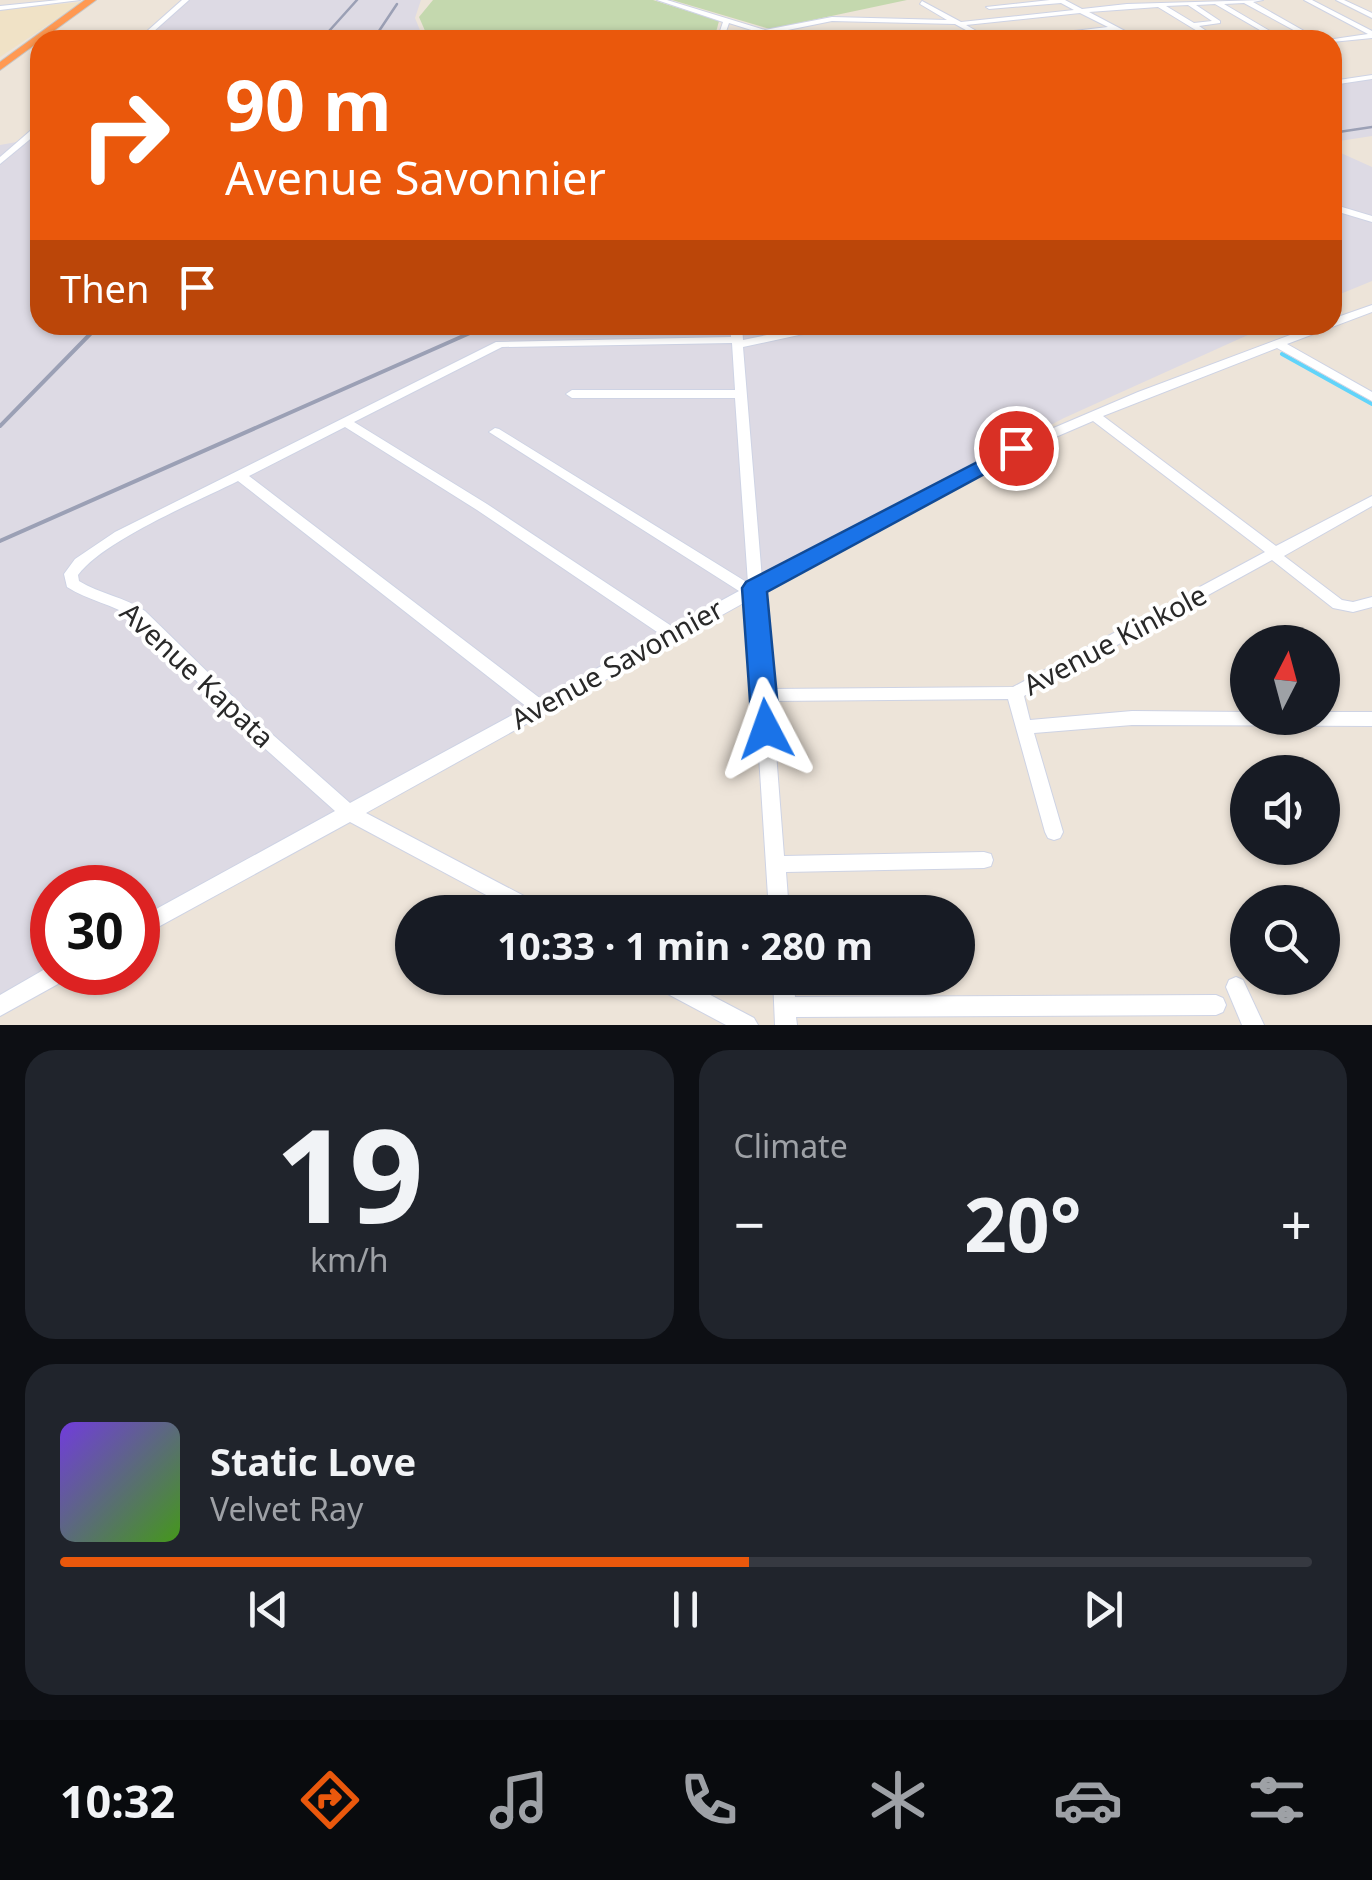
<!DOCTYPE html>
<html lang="en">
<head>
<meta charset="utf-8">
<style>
	:root { --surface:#171b24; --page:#20242c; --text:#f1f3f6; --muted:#9ea1a6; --line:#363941; --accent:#ea580c }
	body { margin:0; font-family:"Noto Sans",sans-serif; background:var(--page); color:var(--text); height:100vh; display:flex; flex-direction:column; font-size:38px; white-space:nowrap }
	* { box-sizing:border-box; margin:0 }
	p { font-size:32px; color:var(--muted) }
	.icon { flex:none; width:55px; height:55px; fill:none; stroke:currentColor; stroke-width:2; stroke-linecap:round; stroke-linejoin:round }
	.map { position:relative; height:1025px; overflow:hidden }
	.side { display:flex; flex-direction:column; gap:25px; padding:25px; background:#0d0f14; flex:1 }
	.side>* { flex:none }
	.guide { position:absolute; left:30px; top:30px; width:1312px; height:305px; border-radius:30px; box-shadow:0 2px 8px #0004; background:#ea580c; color:#fff; overflow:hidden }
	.needle { width:65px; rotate:6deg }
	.fabs { position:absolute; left:1230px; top:625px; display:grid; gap:20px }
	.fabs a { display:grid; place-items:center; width:110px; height:110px; border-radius:50%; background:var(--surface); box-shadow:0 2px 8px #0004; font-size:50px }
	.speed { position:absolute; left:30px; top:865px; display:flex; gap:20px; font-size:50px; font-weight:700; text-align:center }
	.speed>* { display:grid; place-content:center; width:130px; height:130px; border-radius:50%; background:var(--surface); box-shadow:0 2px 8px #0004; line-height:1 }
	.speed .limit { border:15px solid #d22; background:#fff; color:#111 }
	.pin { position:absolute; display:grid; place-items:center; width:85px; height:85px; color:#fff; margin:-42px; border:5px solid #fff; border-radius:50%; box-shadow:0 2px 10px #0007 }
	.me { position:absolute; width:110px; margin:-55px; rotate:356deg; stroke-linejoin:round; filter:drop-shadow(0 0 8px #0008) }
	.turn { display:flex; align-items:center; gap:35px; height:210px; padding:0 30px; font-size:45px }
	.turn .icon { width:130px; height:130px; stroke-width:2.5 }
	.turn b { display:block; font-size:70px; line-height:85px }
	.then { display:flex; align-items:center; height:95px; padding:0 30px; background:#0003; gap:20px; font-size:38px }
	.big { font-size:75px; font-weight:700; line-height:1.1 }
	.side .widget { flex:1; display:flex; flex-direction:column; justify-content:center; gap:15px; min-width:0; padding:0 35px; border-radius:30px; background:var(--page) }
	.side .dial { align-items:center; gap:0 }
	.dial b { font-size:130px; line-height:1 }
	.song { display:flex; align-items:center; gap:30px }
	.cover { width:120px; height:120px; border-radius:15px; background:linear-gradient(135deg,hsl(260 70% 55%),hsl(100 70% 35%)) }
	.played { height:10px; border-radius:5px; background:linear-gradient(90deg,var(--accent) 55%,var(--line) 55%) }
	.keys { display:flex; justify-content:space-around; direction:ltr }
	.heat { display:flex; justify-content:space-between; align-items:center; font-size:55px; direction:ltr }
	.side .tiles { flex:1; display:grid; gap:25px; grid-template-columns:1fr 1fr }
	.widget:last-child { grid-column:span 2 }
	.trip { position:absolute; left:395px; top:895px; width:580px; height:100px; border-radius:50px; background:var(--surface); box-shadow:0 2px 8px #0004; font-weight:700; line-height:100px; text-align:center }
	.menu { display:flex; height:160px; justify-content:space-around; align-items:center; background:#090b0e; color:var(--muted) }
	.menu .icon { width:70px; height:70px }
	.menu .on { color:var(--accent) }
	.menu b { font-size:45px; color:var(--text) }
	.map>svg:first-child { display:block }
	.industrial { fill:#dddae4 }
	.education { fill:#f0e2c6 }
	.cemetery { fill:#c4d8ae }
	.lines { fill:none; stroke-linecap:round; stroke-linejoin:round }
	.stream { stroke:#61d4fa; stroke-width:4 }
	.minor-casing { stroke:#ced3e4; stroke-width:2 }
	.highway-casing { stroke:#c7c7c7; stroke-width:2 }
	.minor { fill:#fff; fill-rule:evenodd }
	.highway { fill:#ff9952; fill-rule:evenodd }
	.rail-far1 { stroke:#9ba0b5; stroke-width:2.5 }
	.rail { stroke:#9ba0b5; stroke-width:4 }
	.route { fill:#1a73e8; stroke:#114b97; stroke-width:2.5 }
	.labels { text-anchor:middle; stroke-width:8; stroke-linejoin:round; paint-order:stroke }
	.street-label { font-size:28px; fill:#292929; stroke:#fff }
</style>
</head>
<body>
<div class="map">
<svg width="1372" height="1025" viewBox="0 0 1372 1025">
	<rect width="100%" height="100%" fill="#ede4d9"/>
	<g class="industrial">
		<path d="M183,0H421L415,18L424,40H137Z"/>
		<path d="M1372,79V136L1333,142V85Z"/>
		<path d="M40,125V325H1270L1064,418L827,543L138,924V888H52V971L0,996V145L22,141Z"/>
		<path d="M1332,149L1372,167V281L1333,297Z"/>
	</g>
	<path class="education" d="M82,2L0,57V10Z"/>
	<g class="cemetery">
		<path d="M433,0H653L719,21L714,40H429L419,17Z"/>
		<path d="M672,0H907L770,29Z"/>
	</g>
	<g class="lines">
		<path class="stream" d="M1282,354L1372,404"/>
		<g class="minor-casing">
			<g id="minor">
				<path d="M59,0H80L0,10V6Z"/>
				<path d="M182,0H189L144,40H137Z"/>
				<path d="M657,0H667L765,30L832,17L947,20L920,4L922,1L961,22L1074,10L1061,3L989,9L986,7L1050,0H1065L1082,9L1127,4L1263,0L1253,2L1320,40H1312L1244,3L1224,4L1285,40H1277L1215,4L1196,5L1220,21V23L1199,26L1220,40H1212L1158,7L1089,12L1142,40H1134L1114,30L1020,40H997L1108,27L1080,13L966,25L992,40H984L955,24L832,21L773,33L793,40H783L729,23L723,40H717L723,22ZM1188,5L1212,21L1194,23L1166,6Z"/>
				<path d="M1304,0H1312L1372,31V38L1332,42V40H1327L1368,34Z"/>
				<path d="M1336,0H1344L1372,13V18Z"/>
				<path d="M1372,75V79L1332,85V81Z"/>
				<path d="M37,125H40V131L0,164V157Z"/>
				<path d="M1332,204L1372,216V222L1332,210Z"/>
				<path d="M1372,305V312L1287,344L1372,392V401L1277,348L1103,416L1276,546L1372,496V506L1284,556L1342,600L1353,602L1372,597V607L1353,612L1333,608L1272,560L1024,696L1030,720L1132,711L1248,712V718H1322V712H1372V726L1132,725L1034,733L1063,832L1060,838L1054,840L1048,838L1045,832L1008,699L772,701L784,856L984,852L991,854L993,860L991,866L984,868L786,872L789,912H769L749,600L366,813L543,906L546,912H518L350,822L138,938V919L335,811L252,737L135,619C114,604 88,601 67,587L64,574L75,559L115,532L496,342L731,337L730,325H742L743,340L815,325H837L831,328L743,347L762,579L983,458L1138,392L1317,325H1332V319ZM732,343L735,390H572L566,394L572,398H735L748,583L499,429L495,428L489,432L739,591L673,627L487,504L354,422L502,347ZM1093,421L1265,552L1013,687L771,689L763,592L993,464ZM345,427L477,510L660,634L541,699L249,476ZM238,481L527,707L350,803L264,727L145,611C125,597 100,594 79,581L78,575C104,540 198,501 238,481Z"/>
				<path d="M52,965V972H70L67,979L0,1016V995Z"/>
				<path d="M1236,977L1243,980L1264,1025H1242L1226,987L1229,980Z"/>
				<path d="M648,978H678L754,1018L758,1025H726L651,985Z"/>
				<path d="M773,978H793L795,997L1216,995L1223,998L1226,1005L1223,1012L1216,1015L796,1017L797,1025H775Z"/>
			</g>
		</g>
		<g class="highway-casing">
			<path id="highway" d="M85,0H96L0,70V62Z"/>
		</g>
		<use href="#minor" class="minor"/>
		<use href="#highway" class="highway"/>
		<g class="rail-far1">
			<path d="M321,40L357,0"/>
			<path d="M373,40L397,4"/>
			<path d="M1332,133L1372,127"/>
		</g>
		<g class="rail">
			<path d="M0,426L99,325"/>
			<path d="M0,541L488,325"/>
		</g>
	</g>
	<path class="route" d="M1016,442L1023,444L1026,448L1023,453L767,592L780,729L776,737L766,740L756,737L752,729L742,588L746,582Z"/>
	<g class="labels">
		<g class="street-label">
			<text transform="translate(1115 640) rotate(-28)" y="10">Avenue Kinkole</text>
			<text transform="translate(617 664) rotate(-29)" y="10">Avenue Savonnier</text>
			<text transform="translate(197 675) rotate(43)" y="10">Avenue Kapata</text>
		</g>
	</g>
</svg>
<div class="fabs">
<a><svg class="needle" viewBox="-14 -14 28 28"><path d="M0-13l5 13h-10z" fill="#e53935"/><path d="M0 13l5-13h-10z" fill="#9ea1a6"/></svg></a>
<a><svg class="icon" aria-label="sound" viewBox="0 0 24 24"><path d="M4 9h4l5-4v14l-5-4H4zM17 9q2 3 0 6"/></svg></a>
<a><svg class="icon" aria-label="search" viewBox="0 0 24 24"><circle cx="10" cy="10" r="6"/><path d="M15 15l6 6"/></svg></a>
</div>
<div class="speed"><div class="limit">30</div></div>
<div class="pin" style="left:1016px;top:448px;background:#d93025"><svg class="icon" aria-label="arrive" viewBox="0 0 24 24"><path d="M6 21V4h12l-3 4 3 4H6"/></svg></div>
<svg class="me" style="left:766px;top:729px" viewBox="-20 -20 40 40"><path d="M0-17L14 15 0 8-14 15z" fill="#1a73e8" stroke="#fff" stroke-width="4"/></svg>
<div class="trip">10:33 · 1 min · 280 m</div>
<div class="guide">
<div class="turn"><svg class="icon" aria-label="right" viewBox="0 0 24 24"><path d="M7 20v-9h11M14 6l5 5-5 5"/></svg><div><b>90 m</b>Avenue Savonnier</div></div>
<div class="then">Then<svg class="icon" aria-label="arrive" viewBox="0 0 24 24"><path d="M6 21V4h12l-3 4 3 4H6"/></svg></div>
</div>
</div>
<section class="side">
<div class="tiles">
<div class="widget dial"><b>19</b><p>km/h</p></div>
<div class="widget"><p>Climate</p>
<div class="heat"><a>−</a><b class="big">20°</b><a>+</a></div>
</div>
<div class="widget">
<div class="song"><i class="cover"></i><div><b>Static Love</b><p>Velvet Ray</p></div></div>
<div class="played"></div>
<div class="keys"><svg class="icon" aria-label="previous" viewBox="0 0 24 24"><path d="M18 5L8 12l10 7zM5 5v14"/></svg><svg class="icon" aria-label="pause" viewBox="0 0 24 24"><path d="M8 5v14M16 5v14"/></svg><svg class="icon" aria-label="next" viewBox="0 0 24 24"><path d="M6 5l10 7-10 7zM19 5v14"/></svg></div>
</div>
</div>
</section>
<nav class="menu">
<b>10:32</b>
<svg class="icon on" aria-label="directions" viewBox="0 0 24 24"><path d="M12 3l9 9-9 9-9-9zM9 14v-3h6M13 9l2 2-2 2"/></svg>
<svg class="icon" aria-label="music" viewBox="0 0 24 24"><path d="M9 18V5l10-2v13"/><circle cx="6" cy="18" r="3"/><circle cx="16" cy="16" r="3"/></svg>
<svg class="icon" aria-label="phone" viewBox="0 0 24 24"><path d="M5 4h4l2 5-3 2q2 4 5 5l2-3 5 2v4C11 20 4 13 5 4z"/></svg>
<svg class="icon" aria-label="climate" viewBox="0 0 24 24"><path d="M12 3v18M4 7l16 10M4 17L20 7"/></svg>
<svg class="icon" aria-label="car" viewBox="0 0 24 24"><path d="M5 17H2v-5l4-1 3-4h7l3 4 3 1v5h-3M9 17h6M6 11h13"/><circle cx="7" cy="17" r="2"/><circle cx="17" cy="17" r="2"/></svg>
<svg class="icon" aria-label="filters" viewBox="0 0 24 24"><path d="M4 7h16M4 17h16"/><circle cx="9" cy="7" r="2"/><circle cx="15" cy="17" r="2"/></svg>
</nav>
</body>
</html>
